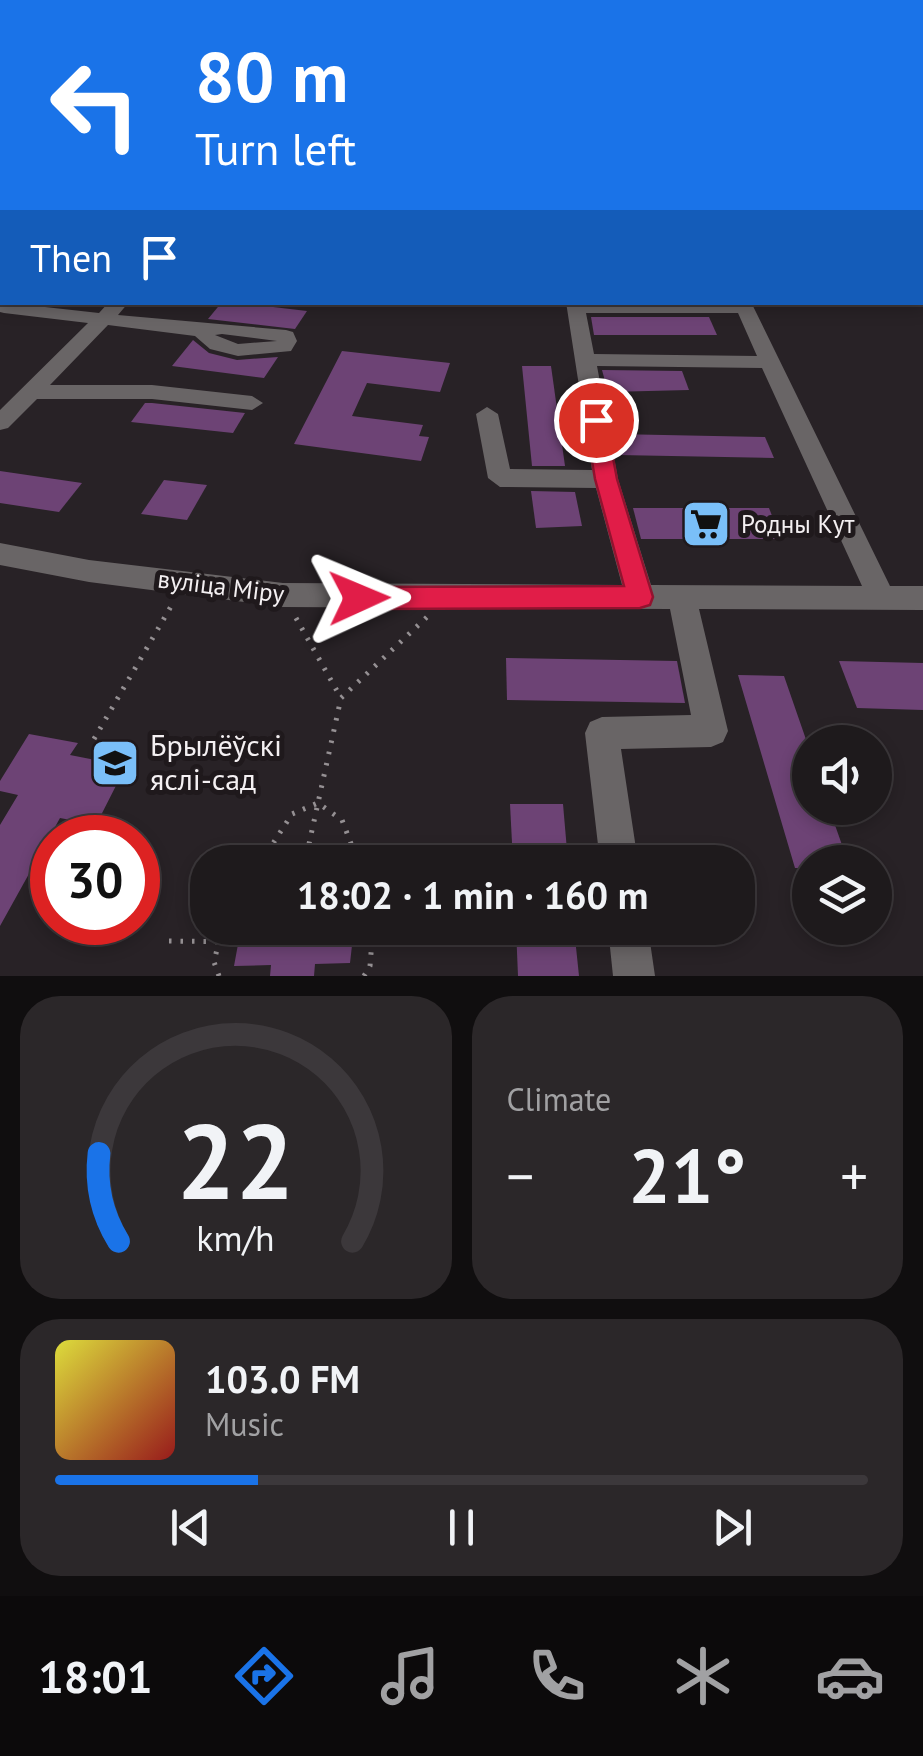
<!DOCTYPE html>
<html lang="en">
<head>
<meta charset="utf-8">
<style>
	:root { --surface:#1e1a1c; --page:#2b2729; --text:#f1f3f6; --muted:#a1a1a3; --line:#3c383b; --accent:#1a73e8 }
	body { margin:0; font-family:"PT Sans",sans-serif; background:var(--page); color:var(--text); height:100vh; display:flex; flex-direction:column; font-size:38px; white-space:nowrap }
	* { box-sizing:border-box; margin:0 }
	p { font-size:32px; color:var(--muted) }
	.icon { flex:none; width:55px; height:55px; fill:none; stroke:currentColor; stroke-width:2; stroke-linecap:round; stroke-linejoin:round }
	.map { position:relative; height:976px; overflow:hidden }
	.details { display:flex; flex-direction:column; gap:20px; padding:20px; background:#100e0f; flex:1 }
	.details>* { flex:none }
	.top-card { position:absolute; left:0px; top:0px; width:925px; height:305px; box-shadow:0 5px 15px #0003,0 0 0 2px var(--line); background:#1a73e8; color:#fff; overflow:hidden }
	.buttons { position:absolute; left:792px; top:725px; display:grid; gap:20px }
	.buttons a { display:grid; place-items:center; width:100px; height:100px; border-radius:50%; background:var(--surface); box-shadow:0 5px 15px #0003,0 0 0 2px var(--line); font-size:50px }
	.speed { position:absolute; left:30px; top:815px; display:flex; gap:20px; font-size:50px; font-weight:700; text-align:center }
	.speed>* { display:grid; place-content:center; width:130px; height:130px; border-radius:50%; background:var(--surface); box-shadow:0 5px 15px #0003,0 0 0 2px var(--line); line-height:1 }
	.speed .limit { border:15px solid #d22; background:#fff; color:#111 }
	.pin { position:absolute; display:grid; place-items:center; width:85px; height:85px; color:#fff; margin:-42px; border:5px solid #fff; border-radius:50%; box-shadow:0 2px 10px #0007 }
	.me { position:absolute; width:110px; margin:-55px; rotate:89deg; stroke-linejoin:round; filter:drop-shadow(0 0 8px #0008) }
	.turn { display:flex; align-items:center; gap:35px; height:210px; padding:0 30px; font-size:45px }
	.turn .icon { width:130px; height:130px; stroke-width:2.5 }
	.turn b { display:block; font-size:70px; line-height:85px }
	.then { display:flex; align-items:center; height:95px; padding:0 30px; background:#0003; gap:20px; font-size:38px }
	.big { font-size:75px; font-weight:600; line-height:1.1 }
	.details .widget { flex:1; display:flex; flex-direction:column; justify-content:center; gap:15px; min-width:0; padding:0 35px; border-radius:40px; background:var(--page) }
	.details .dial { align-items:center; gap:0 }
	.dial svg { height:260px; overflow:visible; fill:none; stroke:var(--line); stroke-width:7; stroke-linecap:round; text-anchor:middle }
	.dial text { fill:var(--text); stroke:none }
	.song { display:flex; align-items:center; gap:30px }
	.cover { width:120px; height:120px; border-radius:15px; background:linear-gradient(135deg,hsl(60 70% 55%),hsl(0 70% 35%)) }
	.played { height:10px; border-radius:5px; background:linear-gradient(90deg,var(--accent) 25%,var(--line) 25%) }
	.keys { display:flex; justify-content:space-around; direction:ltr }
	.heat { display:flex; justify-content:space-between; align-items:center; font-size:55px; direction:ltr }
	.details .tiles { flex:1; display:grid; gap:20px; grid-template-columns:1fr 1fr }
	.widget:last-child { grid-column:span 2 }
	.trip { position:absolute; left:190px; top:845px; width:565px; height:100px; border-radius:40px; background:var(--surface); box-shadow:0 5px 15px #0003,0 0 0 2px var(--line); font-weight:600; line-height:100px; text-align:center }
	.tab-bar { display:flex; height:160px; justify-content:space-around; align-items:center; background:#0c0a0b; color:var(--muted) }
	.tab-bar .icon { width:70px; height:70px }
	.tab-bar .current { color:var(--accent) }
	.tab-bar b { font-size:45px; color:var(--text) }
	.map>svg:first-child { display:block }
	.building { fill:#6d4375 }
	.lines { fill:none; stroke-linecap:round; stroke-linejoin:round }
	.path { stroke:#959093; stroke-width:5; stroke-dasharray:2.5 9; stroke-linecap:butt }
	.minor { fill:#696566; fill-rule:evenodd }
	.route { fill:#e11d48; stroke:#92132f; stroke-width:2.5 }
	.labels { text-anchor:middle; stroke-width:10; stroke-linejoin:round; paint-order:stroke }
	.poi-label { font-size:25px; fill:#f4f0f2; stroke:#1f191c; text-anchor:start }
	.street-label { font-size:25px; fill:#f4f0f2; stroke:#1f191c }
	.near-poi-label { font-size:30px; fill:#f4f0f2; stroke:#1f191c; text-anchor:start }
</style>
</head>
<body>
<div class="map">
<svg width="923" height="976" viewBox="0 0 923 976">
	<rect width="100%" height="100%" fill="#282226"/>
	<g class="building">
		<path d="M222,302H231L307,311L295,329L208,319Z"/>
		<path d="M591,317H709L717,335H594Z"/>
		<path d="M193,340L209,353L237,360L278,357L264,378L172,366Z"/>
		<path d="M342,351L450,363L440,392L367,383L352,416L423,425L419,436L429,437L421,461L294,444Z"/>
		<path d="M522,366H551L565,466H532Z"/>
		<path d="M602,370L682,371L689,390L608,392Z"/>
		<path d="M145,403H152L245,413L233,433L131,422Z"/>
		<path d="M614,434L765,437L774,458L618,455Z"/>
		<path d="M0,471L82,483L59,512L0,503Z"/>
		<path d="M164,480L207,485L187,520L141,514Z"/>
		<path d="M531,491L575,492L582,526L536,528Z"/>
		<path d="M633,508H769L781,539H641Z"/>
		<path d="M506,658L677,661L685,703L507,700Z"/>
		<path d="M839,661L923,663V710L857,708Z"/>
		<path d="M738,675L784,676L810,751V808H829L848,862H810V868H795Z"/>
		<path d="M29,734L78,743L70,755L126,766L96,825L60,818L0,926V825L18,795L0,791V781Z"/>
		<path d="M510,804H563L568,862H513Z"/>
		<path d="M290,844H327L325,862H287Z"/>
		<path d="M241,928H354L350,963L315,964L314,976H270L271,965L234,966Z"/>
		<path d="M516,928H574L579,976H518Z"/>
	</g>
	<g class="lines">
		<g class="path">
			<path d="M296,618L341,698L427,617"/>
			<path d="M94,739L173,603"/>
			<path d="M309,844L341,698"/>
			<path d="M261,862L292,814L318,803L342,820L358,862"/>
			<path d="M353,939L372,938"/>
			<path d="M169,941L239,942"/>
			<path d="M219,976L214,962L222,928"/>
			<path d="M364,976L370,966L373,928"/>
		</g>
		<g class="minor">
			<rect x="922" y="232" width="1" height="10"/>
			<path d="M0,233L2,234V244L0,243Z"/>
			<path d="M0,302L99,313L109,302H129L118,315L286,330L293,332L297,341L291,351L238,356L210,349L195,336L108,325L50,385H152L252,396L263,403L252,410L152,399H37L8,428L0,430V410L88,323L4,313L0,312ZM222,334L277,341L238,344L215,335Z"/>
			<path d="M566,302H751L890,586H923V610L699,609L728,731L723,742L711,747L621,749L638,862H600L585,733L590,722L602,717L691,715L670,609L283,607L89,582L0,565V543L89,560L283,583L622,585L596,488L500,487L488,478L476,414L487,407L498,414L510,469L592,470ZM586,313H738L757,356L594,354ZM597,366L762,368L862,586L651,585L618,479Z"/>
			<path d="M608,928H648L655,976H613Z"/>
		</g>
	</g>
	<linearGradient id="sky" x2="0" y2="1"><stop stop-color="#161315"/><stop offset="0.49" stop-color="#424452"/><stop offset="1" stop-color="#424452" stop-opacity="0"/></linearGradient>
	<rect width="923" height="265" fill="url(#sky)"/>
	<path class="route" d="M596,413L606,420L617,479L653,597L650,605L640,608L359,609L350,606L346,598L350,591L359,587L624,586L595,479L585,420Z"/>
	<defs>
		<g id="supermarket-square" transform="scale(2.5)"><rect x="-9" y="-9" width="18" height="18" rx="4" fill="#7abff8" stroke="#1f191c"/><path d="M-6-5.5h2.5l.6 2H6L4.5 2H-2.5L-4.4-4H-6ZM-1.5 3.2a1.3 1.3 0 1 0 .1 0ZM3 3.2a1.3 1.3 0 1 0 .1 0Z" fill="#111"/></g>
		<g id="school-square" transform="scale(2.5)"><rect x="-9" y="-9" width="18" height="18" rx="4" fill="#7abff8" stroke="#1f191c"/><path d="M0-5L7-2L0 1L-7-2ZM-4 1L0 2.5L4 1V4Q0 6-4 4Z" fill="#111"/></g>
	</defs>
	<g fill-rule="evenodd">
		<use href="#supermarket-square" x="706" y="524"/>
		<use href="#school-square" x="115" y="763"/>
	</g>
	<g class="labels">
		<g class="poi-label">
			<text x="741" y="533">Родны Кут</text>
		</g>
		<g class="street-label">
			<text transform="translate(221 586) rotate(7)" y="9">вуліца Міру</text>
		</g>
		<g class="near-poi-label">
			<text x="150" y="756">Брылёўскі<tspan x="150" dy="34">яслі-сад</tspan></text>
		</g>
	</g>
</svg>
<div class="buttons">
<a><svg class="icon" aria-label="sound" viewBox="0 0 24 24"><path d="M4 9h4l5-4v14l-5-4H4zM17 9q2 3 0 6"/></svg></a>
<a><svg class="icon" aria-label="layers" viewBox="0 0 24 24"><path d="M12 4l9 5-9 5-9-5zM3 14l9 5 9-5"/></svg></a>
</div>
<div class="speed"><div class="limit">30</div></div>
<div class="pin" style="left:596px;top:420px;background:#d93025"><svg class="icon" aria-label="arrive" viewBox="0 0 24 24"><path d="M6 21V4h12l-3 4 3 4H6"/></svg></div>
<svg class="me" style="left:359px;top:598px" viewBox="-20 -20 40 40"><path d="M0-17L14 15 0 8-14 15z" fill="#e11d48" stroke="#fff" stroke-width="4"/></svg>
<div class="trip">18:02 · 1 min · 160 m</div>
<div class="top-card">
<div class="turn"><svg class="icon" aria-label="left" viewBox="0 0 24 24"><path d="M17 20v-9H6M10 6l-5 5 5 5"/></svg><div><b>80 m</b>Turn left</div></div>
<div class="then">Then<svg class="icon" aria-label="arrive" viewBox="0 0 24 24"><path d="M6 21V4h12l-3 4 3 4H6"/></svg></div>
</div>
</div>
<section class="details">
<div class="tiles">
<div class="widget dial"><svg viewBox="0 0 100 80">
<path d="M14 69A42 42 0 1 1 86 69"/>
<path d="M14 69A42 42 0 0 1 8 42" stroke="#1a73e8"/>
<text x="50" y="56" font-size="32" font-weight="700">22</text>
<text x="50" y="72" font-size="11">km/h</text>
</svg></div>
<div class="widget"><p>Climate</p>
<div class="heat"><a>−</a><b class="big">21°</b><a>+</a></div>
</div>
<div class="widget">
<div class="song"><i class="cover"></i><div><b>103.0 FM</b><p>Music</p></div></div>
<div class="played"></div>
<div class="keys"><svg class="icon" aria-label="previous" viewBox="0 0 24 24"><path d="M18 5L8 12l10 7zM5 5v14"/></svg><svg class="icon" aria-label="pause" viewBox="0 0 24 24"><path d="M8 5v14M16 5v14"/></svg><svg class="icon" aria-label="next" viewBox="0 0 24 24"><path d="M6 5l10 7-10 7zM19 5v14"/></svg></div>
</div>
</div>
</section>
<nav class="tab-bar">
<b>18:01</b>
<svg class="icon current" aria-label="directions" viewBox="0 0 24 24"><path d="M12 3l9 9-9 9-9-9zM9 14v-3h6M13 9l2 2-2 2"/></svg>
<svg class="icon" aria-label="music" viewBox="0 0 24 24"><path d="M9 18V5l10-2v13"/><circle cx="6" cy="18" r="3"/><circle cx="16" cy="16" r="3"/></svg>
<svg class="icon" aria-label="phone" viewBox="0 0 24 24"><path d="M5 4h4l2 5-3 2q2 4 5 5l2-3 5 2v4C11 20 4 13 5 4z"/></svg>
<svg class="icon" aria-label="climate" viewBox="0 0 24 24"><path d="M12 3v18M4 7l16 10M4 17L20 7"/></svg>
<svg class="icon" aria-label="car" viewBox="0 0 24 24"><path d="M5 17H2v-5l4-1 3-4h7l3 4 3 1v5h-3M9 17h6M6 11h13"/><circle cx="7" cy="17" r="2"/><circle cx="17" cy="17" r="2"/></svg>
</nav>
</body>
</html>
